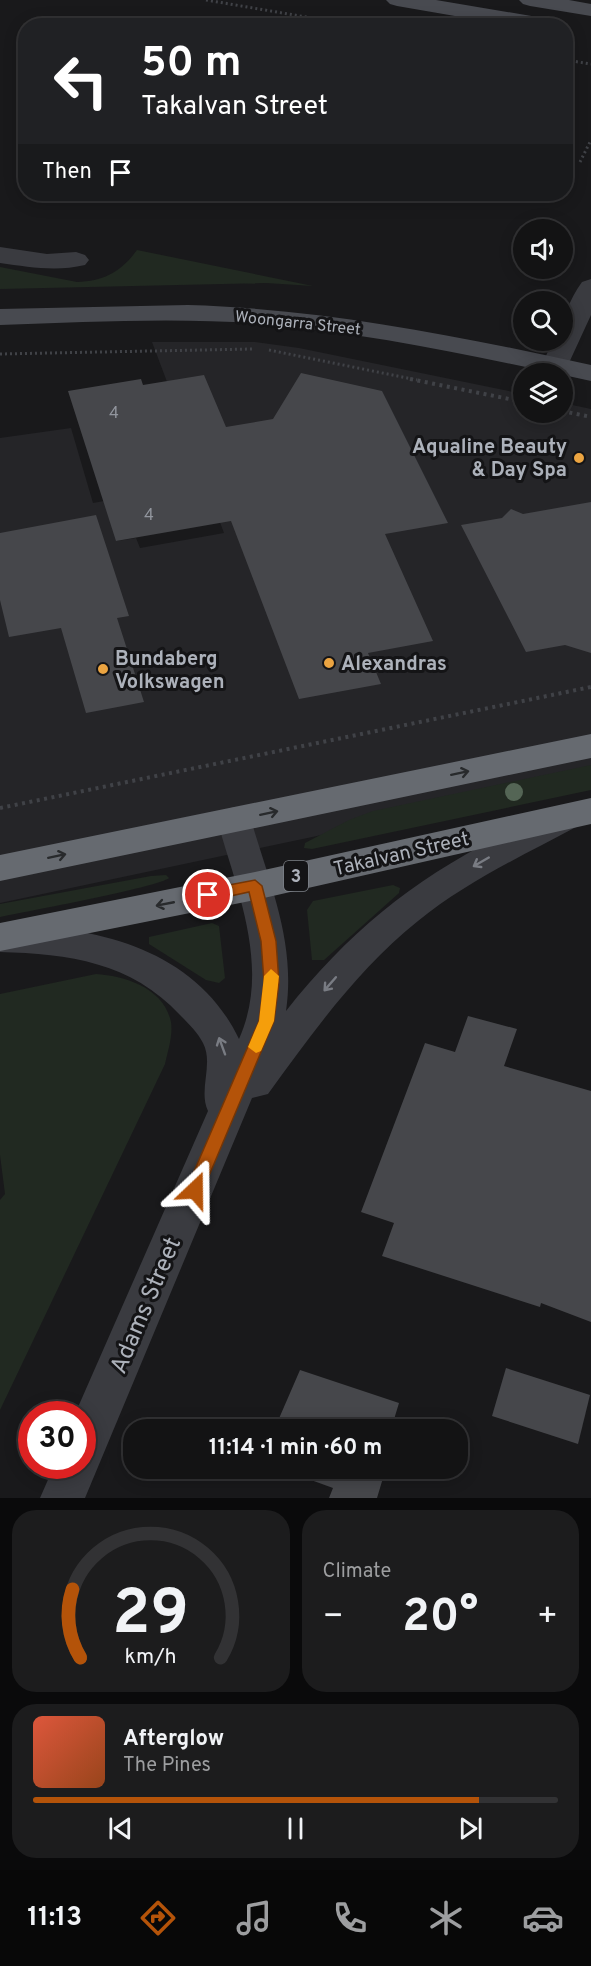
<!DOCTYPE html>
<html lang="en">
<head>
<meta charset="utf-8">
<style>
	:root { --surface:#131314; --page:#1c1c1d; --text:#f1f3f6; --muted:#9d9ea0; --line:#323234; --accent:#b45309 }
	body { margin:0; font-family:Overpass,sans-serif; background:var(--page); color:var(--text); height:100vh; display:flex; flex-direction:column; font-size:22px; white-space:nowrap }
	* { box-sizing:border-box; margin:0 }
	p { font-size:20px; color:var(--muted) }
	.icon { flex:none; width:33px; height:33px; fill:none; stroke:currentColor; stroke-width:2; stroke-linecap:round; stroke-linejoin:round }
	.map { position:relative; height:1498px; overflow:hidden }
	.panel { display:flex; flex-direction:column; gap:12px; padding:12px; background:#0a0a0b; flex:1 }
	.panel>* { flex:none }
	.top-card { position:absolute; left:18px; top:18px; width:555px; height:183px; border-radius:24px; box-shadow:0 3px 15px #0003,0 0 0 2px var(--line); background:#202124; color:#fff; overflow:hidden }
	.tools { position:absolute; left:513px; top:219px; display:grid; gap:12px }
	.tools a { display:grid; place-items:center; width:60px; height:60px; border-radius:50%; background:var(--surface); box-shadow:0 3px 15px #0003,0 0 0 2px var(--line); font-size:30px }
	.speed { position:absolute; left:18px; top:1401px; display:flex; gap:12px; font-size:30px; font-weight:700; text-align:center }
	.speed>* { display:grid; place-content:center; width:78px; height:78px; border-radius:50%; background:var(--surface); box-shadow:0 3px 15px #0003,0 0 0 2px var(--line); line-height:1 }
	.speed .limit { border:9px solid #d22; background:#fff; color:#111 }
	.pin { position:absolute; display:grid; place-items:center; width:51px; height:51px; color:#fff; margin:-26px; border:3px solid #fff; border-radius:50%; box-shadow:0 2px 6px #0007 }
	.me { position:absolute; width:66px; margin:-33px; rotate:23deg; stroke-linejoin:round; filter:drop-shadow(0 0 4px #0008) }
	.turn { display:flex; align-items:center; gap:21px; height:126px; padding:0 24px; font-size:27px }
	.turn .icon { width:78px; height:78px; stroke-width:2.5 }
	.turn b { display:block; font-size:42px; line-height:51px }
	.then { display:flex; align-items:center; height:57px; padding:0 24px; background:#0003; gap:12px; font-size:22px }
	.big { font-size:45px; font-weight:700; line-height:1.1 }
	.panel .card { flex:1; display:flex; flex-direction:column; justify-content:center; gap:9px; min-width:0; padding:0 21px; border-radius:24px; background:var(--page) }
	.panel .dial { align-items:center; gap:0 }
	.dial svg { height:156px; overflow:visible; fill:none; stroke:var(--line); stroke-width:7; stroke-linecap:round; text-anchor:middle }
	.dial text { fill:var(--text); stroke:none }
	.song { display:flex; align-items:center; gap:18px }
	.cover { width:72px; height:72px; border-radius:9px; background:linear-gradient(135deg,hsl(10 70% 55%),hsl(20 70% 35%)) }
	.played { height:6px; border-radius:3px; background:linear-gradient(90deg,var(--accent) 85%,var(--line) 85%) }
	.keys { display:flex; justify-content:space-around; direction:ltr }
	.heat { display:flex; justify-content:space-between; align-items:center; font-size:33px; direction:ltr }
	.panel .tiles { flex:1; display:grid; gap:12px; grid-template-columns:1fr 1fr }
	.card:last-child { grid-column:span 2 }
	.trip { position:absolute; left:123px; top:1419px; width:345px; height:60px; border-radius:24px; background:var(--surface); box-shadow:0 3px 15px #0003,0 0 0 2px var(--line); font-weight:700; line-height:60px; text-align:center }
	.menu { display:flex; height:96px; justify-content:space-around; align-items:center; background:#080808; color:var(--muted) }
	.menu .icon { width:42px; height:42px }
	.menu .on { color:var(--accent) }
	.menu b { font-size:27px; color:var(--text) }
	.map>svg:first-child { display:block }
	.built { fill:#252528 }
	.green { fill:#212921 }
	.building { fill:#46474b }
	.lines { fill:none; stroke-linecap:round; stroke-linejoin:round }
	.path-far1 { stroke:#404247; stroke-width:3; stroke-dasharray:2 3; stroke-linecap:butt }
	.path { stroke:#404247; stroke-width:4; stroke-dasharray:3 4.5; stroke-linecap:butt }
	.street { fill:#3a3b40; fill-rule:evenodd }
	.secondary { fill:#484a50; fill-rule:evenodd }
	.highway { fill:#666a70; fill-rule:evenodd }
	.tree { fill:#546555 }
	.oneway { stroke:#282a2c }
	.oneway2 { stroke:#797c83 }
	.route { fill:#b45309; stroke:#753606; stroke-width:1.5 }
	.slow { fill:#f59e0b }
	.poi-dot { fill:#eba441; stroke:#141416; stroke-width:2 }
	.labels { text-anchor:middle; stroke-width:6; stroke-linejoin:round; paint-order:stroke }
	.far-street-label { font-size:16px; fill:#acb1ba; stroke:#141416 }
	.number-label { font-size:16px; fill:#92969e }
	.shield { fill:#141416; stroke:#7e8289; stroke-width:1.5 }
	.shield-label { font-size:18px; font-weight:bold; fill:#acb1ba }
	.poi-label { font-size:20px; font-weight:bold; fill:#acb1ba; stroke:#141416; text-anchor:start }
	.street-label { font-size:20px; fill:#acb1ba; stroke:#141416 }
	.near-street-label { font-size:24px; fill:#acb1ba; stroke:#141416 }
</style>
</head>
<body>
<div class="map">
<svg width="591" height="1498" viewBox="0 0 591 1498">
	<rect width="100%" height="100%" fill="#19191b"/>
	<path class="built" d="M152,342H255L299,348L523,394L524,412H562L563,403L591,409V778L0,903V438L71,428L93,503L104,501L117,541L136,538L140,548L224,533Z"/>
	<g class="green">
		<path d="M137,250L313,286L266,283L0,289V267L77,282C104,281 121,272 137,250Z"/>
		<path d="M591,765V790L312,849L304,848L305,843L349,820L373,811Z"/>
		<path d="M151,876L166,875L169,878C159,887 24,912 0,917V904Z"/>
		<path d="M393,885L400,888L399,893L324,960H312L307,910L313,901Z"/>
		<path d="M212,923L219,926L225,978L219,983L206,980L149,944V937Z"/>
		<path d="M96,974C125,976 164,988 171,1022C173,1036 168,1050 165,1064L0,1410V1200L5,1194L0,1155V994Z"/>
	</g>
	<g class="building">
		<path d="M301,373L382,391L448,523L385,534L433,641L368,653L381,684L299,699L231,521L116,541L68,391L141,379L143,385L204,375L226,427L273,419Z"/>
		<path d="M591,502V653L565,645L526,652L461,525L502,518L511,509L523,514Z"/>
		<path d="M96,515L129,616L117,618L144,702L86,713L61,628L9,637L0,600V533Z"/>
		<path d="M468,1016L517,1029L504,1066L591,1091V1322L541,1303L540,1307L382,1256L394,1223L361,1212L425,1043L455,1052Z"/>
		<path d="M506,1368L590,1395L578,1444L492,1416Z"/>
		<path d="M300,1370L399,1403L392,1426L397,1430H274Z"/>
		<path d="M278,1468H386L377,1498H329L333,1488Z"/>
	</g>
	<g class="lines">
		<g class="path-far1">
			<path d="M206,0L359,26"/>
			<path d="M566,60L591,64"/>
			<path d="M580,162L591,140"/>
			<path d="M269,350L417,380"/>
			<path d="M0,354L252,349"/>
		</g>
		<g class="path">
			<path d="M410,379L524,402"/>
			<path d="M562,411L591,417"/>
			<path d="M0,808L591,687"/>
		</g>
		<g class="street">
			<path d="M0,247L47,254L76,252L85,255L89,260L85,265C56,272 29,267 0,263Z"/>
			<path d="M591,279V315L568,365L564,371L555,373L546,371L542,365L553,340H562C562,319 569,300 582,282Z"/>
			<path d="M564,805L576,809L581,818L576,827C522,856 466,882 418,921C358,969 313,1032 268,1094L252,1098L85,1498H40L54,1466H82V1414H75L208,1111C198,1090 214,1064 203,1043C198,1033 188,1023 180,1015C131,962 69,954 0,952V924C93,926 195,947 239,1039C271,967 237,891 217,820L222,811L234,807L246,811L251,820C270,885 296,943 286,1011C347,934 410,882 498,837C519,826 541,812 564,805Z"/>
		</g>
		<g class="secondary">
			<path d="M386,0H436L555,20L563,21L565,26H513L397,6L390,4Z"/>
			<path d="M519,0H569L591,4V16L530,6L523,4Z"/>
			<path d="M188,305C325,309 458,336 591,365V381C485,358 375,334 264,324C177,317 88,322 0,325V309Z"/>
		</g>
		<g class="highway">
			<path d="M591,734V758L0,881V855Z"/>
			<path d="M591,798V824L255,900L0,951V923L255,872Z"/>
		</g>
	</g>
	<circle class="tree" cx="514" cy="792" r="9"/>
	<defs><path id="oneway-shaft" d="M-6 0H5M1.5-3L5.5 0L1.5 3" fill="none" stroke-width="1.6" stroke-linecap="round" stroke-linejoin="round" transform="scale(1.5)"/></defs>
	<g class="oneway">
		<use href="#oneway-shaft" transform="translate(460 773) rotate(-12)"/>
		<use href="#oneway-shaft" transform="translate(269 813) rotate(-12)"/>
		<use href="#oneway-shaft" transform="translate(57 856) rotate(-12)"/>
		<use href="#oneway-shaft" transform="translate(165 904) rotate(169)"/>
	</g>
	<g class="oneway2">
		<use href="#oneway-shaft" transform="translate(481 862) rotate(150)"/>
		<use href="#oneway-shaft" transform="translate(330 984) rotate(131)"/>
		<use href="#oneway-shaft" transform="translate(222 1046) rotate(-110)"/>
	</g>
	<path class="route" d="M255,880L262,886L276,941L279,982L274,1021L203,1190L201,1195L195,1197L189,1195L186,1190L259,1021L264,982L261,941L249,892L208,901L201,895L208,889Z"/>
	<path class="slow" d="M271,969L279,976L274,1021L261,1051L256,1053L248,1047L259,1021L264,976Z"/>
	<g class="poi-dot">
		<circle cx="579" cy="458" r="6"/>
		<circle cx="329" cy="663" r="6"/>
		<circle cx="103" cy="669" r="6"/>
	</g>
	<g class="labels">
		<g class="far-street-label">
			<text transform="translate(298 322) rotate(6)" y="6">Woongarra Street</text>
		</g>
		<g class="number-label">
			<text x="114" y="418">4</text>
			<text x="149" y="520">4</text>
		</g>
		<rect class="shield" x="284" y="861" width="24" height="30" rx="4.5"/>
		<g class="shield-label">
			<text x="296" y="882">3</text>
		</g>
		<g class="poi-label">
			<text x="567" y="453" text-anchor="end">Aqualine Beauty<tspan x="567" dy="23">&amp; Day Spa</tspan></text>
			<text x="115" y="665">Bundaberg<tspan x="115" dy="23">Volkswagen</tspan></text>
			<text x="341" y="670">Alexandras</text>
		</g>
		<g class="street-label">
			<text transform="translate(401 853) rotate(-13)" y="7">Takalvan Street</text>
		</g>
		<g class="near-street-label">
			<text transform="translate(145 1305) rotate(-67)" y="8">Adams Street</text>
		</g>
	</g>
</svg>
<div class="tools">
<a><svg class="icon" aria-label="sound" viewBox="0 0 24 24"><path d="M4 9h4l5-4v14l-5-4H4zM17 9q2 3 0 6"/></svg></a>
<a><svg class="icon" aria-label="search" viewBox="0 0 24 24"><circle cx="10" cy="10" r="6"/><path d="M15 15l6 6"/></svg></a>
<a><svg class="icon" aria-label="layers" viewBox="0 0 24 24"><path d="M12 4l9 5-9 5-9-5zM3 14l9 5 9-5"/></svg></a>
</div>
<div class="speed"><div class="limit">30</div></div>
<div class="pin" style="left:208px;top:895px;background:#d93025"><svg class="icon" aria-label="arrive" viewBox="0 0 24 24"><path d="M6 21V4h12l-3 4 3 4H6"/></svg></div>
<svg class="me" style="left:195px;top:1190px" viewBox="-20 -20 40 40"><path d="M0-17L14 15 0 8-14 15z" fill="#b45309" stroke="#fff" stroke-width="4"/></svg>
<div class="trip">11:14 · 1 min · 60 m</div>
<div class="top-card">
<div class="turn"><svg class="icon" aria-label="left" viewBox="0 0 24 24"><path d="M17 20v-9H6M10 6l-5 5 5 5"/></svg><div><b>50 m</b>Takalvan Street</div></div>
<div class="then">Then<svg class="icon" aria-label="arrive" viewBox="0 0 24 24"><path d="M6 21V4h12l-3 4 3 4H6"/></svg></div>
</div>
</div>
<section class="panel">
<div class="tiles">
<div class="card dial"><svg viewBox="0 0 100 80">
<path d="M14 69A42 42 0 1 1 86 69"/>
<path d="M14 69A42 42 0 0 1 10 34" stroke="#b45309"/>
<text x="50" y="56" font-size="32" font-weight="700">29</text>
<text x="50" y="72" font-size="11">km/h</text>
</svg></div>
<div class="card"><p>Climate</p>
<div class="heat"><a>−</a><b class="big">20°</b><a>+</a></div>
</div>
<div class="card">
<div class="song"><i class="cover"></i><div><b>Afterglow</b><p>The Pines</p></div></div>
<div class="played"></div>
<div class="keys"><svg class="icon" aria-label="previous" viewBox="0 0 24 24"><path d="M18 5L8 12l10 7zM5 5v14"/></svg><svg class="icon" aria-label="pause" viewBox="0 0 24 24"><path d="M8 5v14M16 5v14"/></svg><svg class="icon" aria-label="next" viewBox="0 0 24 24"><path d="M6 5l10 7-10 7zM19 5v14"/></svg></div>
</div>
</div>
</section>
<nav class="menu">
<b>11:13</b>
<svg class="icon on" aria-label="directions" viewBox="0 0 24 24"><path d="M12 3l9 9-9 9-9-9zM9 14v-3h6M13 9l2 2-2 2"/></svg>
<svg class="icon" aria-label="music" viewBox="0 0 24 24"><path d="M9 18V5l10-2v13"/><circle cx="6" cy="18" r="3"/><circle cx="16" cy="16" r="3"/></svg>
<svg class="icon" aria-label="phone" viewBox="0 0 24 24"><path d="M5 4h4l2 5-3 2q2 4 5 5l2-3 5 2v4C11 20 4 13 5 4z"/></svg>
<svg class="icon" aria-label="climate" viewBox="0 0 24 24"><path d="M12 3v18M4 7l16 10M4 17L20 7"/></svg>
<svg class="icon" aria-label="car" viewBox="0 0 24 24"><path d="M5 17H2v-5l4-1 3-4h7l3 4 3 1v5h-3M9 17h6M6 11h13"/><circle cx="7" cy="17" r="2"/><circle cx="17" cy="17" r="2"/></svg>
</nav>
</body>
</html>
